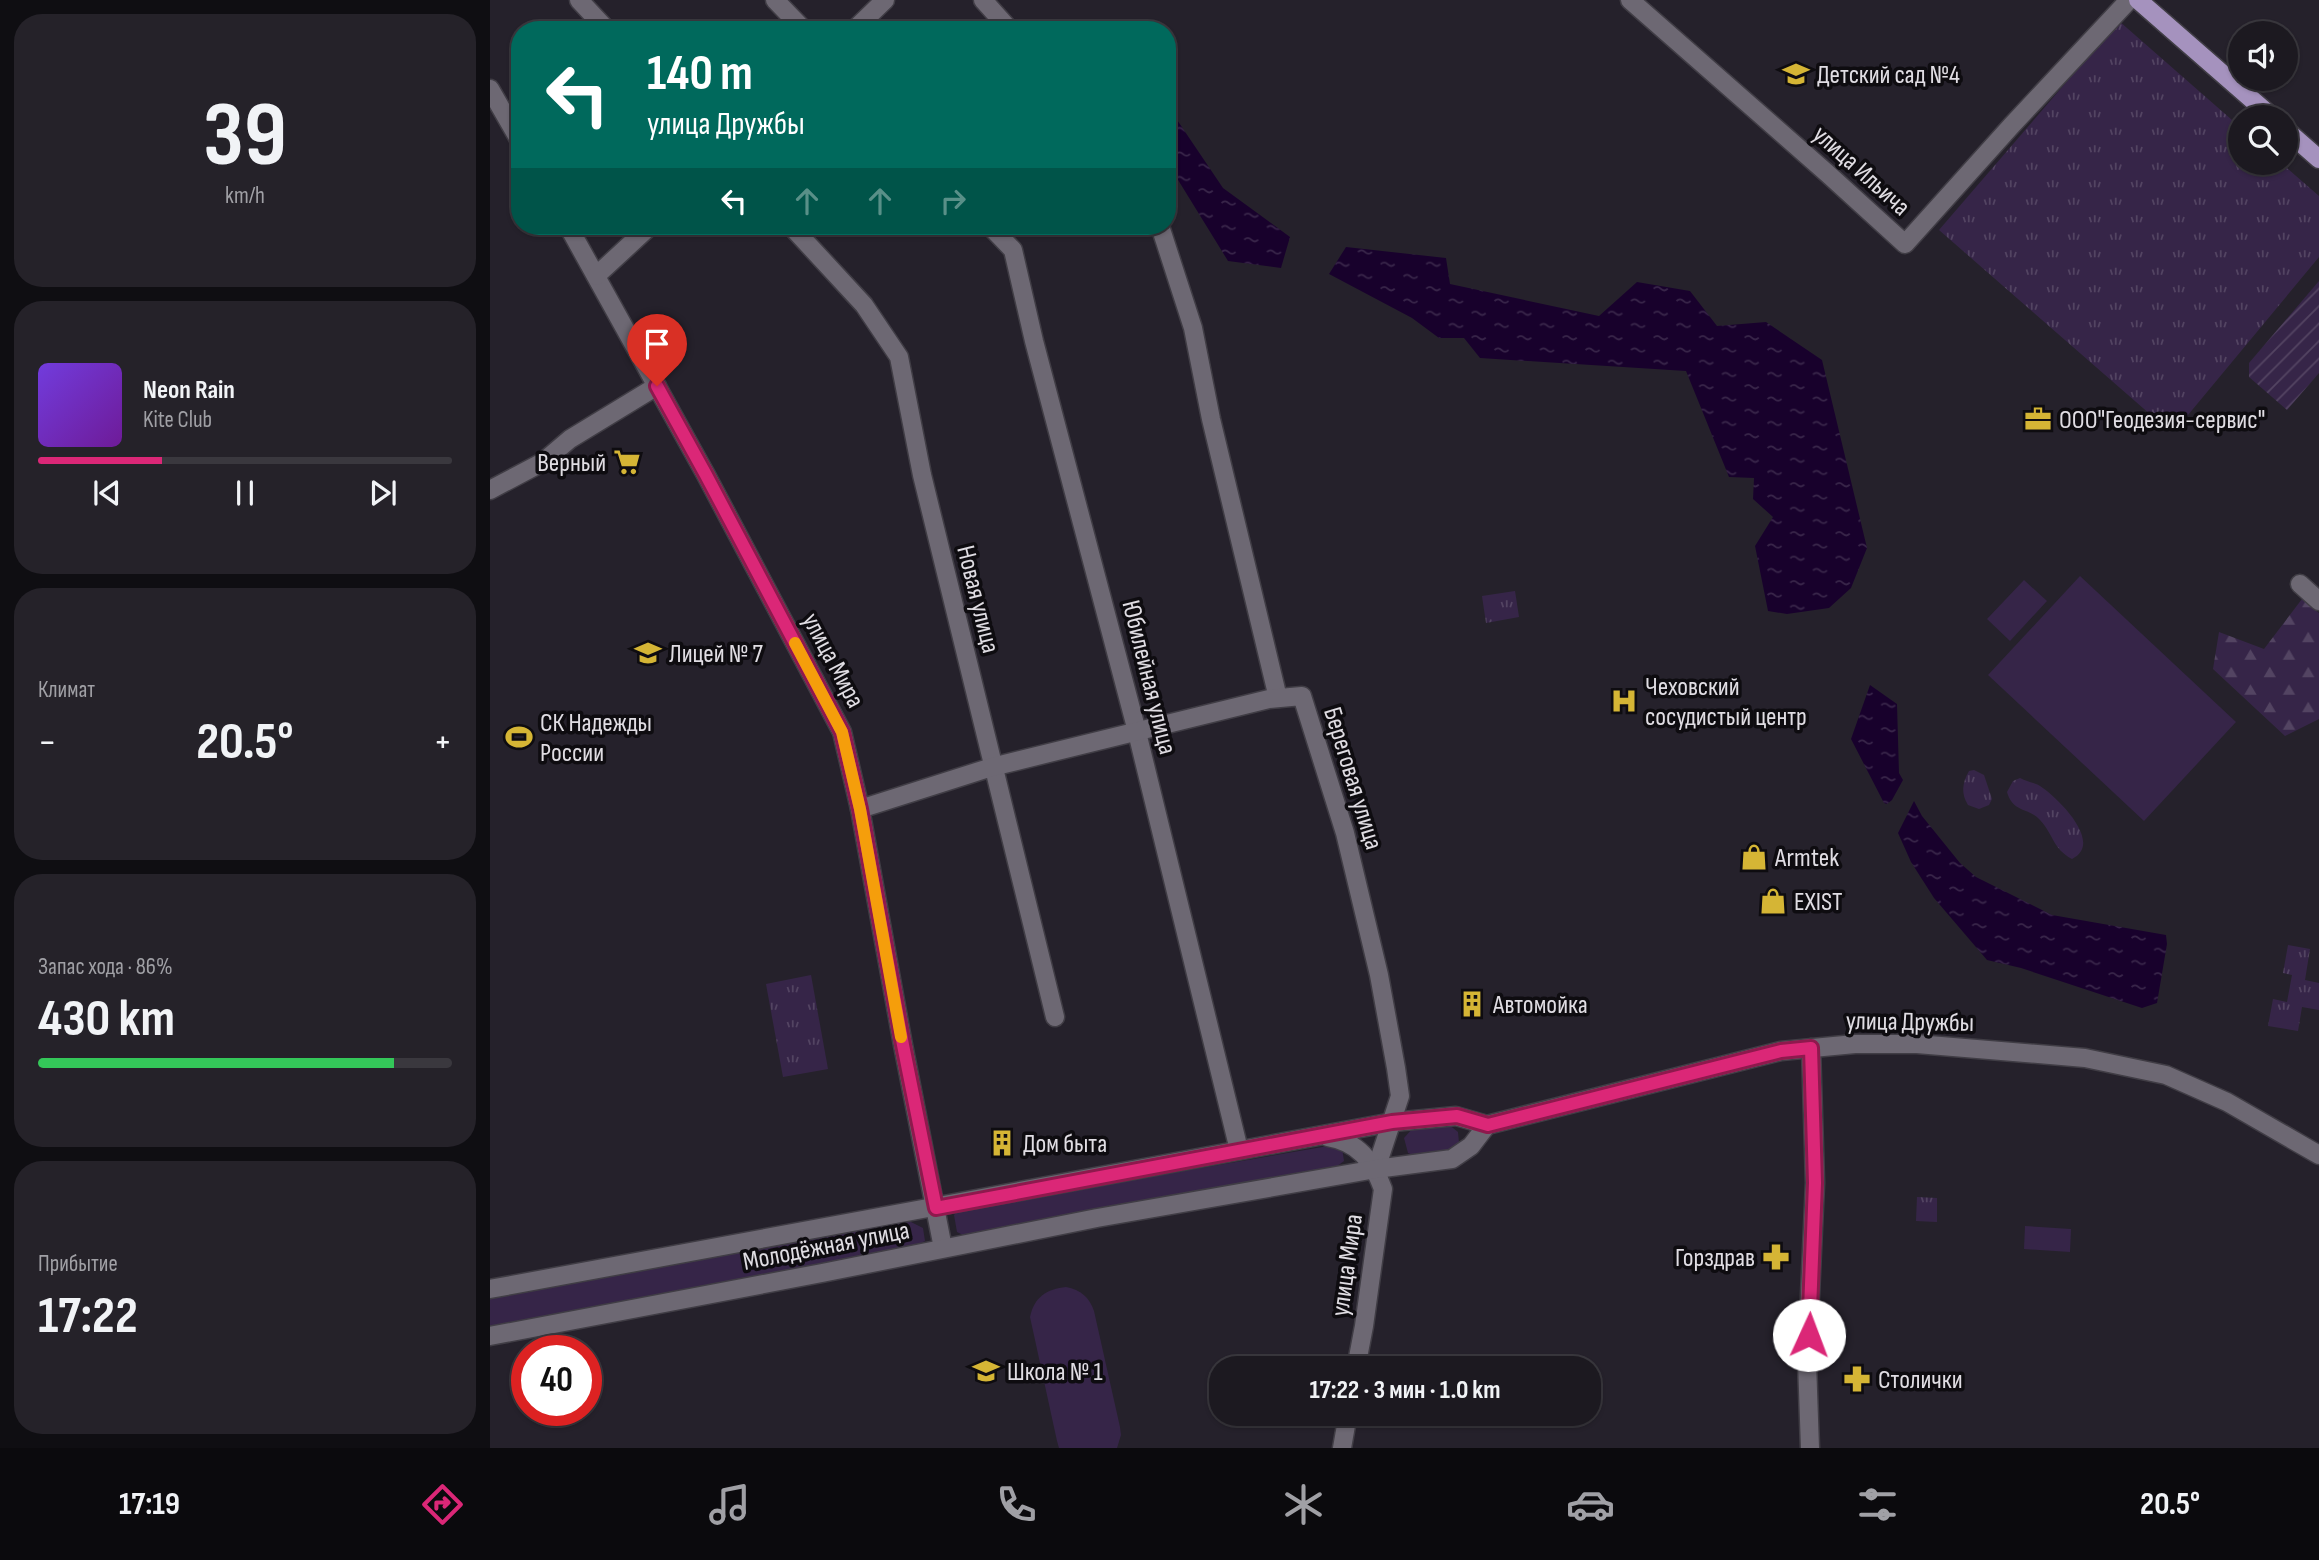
<!DOCTYPE html>
<html lang="ru">
<head>
<meta charset="utf-8">
<style>
	:root { --surface:#1c1920; --page:#252229; --text:#f1f3f6; --muted:#a0a0a5; --line:#3a383e; --accent:#db2777 }
	body { margin:0; font-family:"Sofia Sans Condensed",sans-serif; background:var(--page); color:var(--text); height:100vh; display:flex; flex-direction:column; font-size:26px; white-space:nowrap }
	* { box-sizing:border-box; margin:0 }
	p { font-size:23px; color:var(--muted) }
	.icon { flex:none; width:38px; height:38px; fill:none; stroke:currentColor; stroke-width:2; stroke-linecap:round; stroke-linejoin:round }
	.map { position:relative; flex:1; overflow:hidden }
	.drawer { display:flex; flex-direction:column; gap:14px; padding:14px; background:#0f0e12; width:490px }
	.drawer>* { flex:none }
	.banner { position:absolute; left:21px; top:21px; width:665px; height:214px; border-radius:28px; box-shadow:0 2px 5px #0004,0 0 0 2px var(--line); background:#00695c; color:#fff; overflow:hidden }
	.tools { position:absolute; left:1738px; top:21px; display:grid; gap:14px }
	.tools a { display:grid; place-items:center; width:70px; height:70px; border-radius:50%; background:var(--surface); box-shadow:0 2px 5px #0004,0 0 0 2px var(--line); font-size:35px }
	.speed { position:absolute; left:21px; top:1335px; display:flex; gap:14px; font-size:35px; font-weight:700; text-align:center }
	.speed>* { display:grid; place-content:center; width:91px; height:91px; border-radius:50%; background:var(--surface); box-shadow:0 2px 5px #0004,0 0 0 2px var(--line); line-height:1 }
	.speed .limit { border:10px solid #d22; background:#fff; color:#111 }
	.pin { position:absolute; display:grid; place-items:center; width:60px; height:60px; color:#fff; margin:-72px -30px; border-radius:50% 50% 50% 0; rotate:-45deg; box-shadow:0 0 7px #0007 }
	.pin .icon { rotate:45deg }
	.me { position:absolute; width:77px; margin:-38px; rotate:2deg; stroke-linejoin:round; filter:drop-shadow(0 0 5px #0008) }
	.turn { display:flex; align-items:center; gap:24px; height:147px; padding:0 21px; font-size:32px }
	.turn .icon { width:91px; height:91px; stroke-width:2.5 }
	.turn b { display:block; font-size:49px; line-height:60px }
	.lanes { display:flex; align-items:center; height:66px; padding:0 21px; background:#0003; justify-content:center; gap:35px; direction:ltr }
	.lanes .off { opacity:.35 }
	.big { font-size:52px; font-weight:700; line-height:1.1 }
	.drawer .widget { flex:1; display:flex; flex-direction:column; justify-content:center; gap:10px; min-width:0; padding:0 24px; border-radius:28px; background:var(--page) }
	.drawer .dial { align-items:center; gap:0 }
	.dial b { font-size:91px; line-height:1 }
	.song { display:flex; align-items:center; gap:21px }
	.cover { width:84px; height:84px; border-radius:10px; background:linear-gradient(135deg,hsl(260 70% 55%),hsl(280 70% 35%)) }
	.played { height:7px; border-radius:4px; background:linear-gradient(90deg,var(--accent) 30%,var(--line) 30%) }
	.keys { display:flex; justify-content:space-around; direction:ltr }
	.heat { display:flex; justify-content:space-between; align-items:center; font-size:38px; direction:ltr }
	.charge { height:10px; border-radius:5px; background:linear-gradient(90deg,#34c759 86%,var(--line) 0) }
	.trip { position:absolute; left:719px; top:1356px; width:392px; height:70px; border-radius:28px; background:var(--surface); box-shadow:0 2px 5px #0004,0 0 0 2px var(--line); font-weight:700; line-height:70px; text-align:center }
	.tabs { display:flex; height:112px; justify-content:space-around; align-items:center; background:#0b0a0d; color:var(--muted) }
	.tabs .icon { width:49px; height:49px }
	.tabs .active { color:var(--accent) }
	.tabs b { font-size:32px; color:var(--text) }
	main { display:flex; flex:1; min-height:0 }
	.map>svg:first-child { display:block }
	.grass { fill:#362548 }
	.forest { fill:url(#forest-firs) }
	.park { fill:url(#park-tufts) }
	.garden { fill:url(#garden-furrows) }
	.water { fill:url(#water-ripples) }
	.lines { fill:none; stroke-linecap:round; stroke-linejoin:round }
	.minor-casing { stroke:#403d45; stroke-width:21 }
	.major-casing { stroke:#403d45; stroke-width:21 }
	.minor { stroke:#6d6873; stroke-width:18 }
	.major { stroke:#a592be; stroke-width:18 }
	.route-casing { stroke:#8e194d; stroke-width:18 }
	.route { stroke:#db2777; stroke-width:12 }
	.slow { stroke:#f59e0b; stroke-width:12 }
	.labels { text-anchor:middle; stroke-width:7; stroke-linejoin:round; paint-order:stroke }
	.poi-label { font-size:26px; fill:#e0dde3; stroke:#0e0c10; text-anchor:start }
	.street-label { font-size:26px; fill:#e0dde3; stroke:#0e0c10 }
</style>
</head>
<body>
<main>
<section class="drawer">
<div class="widget dial"><b>39</b><p>km/h</p></div>
<div class="widget">
<div class="song"><i class="cover"></i><div><b>Neon Rain</b><p>Kite Club</p></div></div>
<div class="played"></div>
<div class="keys"><svg class="icon" aria-label="previous" viewBox="0 0 24 24"><path d="M18 5L8 12l10 7zM5 5v14"/></svg><svg class="icon" aria-label="pause" viewBox="0 0 24 24"><path d="M8 5v14M16 5v14"/></svg><svg class="icon" aria-label="next" viewBox="0 0 24 24"><path d="M6 5l10 7-10 7zM19 5v14"/></svg></div>
</div>
<div class="widget"><p>Климат</p>
<div class="heat"><a>−</a><b class="big">20.5°</b><a>+</a></div>
</div>
<div class="widget"><p>Запас хода · 86%</p><b class="big">430 km</b><div class="charge"></div></div>
<div class="widget"><p>Прибытие</p><b class="big">17:22</b></div>
</section>
<div class="map">
<svg width="1829" height="1448" viewBox="0 0 1829 1448">
	<defs>
		<pattern id="forest-firs" width="22" height="20" patternUnits="userSpaceOnUse" patternTransform="scale(1.75)"><rect width="22" height="20" fill="#362548"/><path d="M5 1l3.5 6h-7zM16 11l3.5 6h-7z" fill="#534462"/></pattern>
		<pattern id="park-tufts" width="24" height="20" patternUnits="userSpaceOnUse" patternTransform="scale(1.75)"><rect width="24" height="20" fill="#362548"/><path d="M3 7l-1-3M5 7V3M7 7l1-3M15 17l-1-3M17 17v-4M19 17l1-3" fill="none" stroke="#534462"/></pattern>
		<pattern id="garden-furrows" width="10" height="10" patternUnits="userSpaceOnUse" patternTransform="scale(1.75)"><rect width="10" height="10" fill="#362548"/><path d="M-1 1l2-2M0 10L10 0M9 11l2-2" fill="none" stroke="#534462"/></pattern>
		<pattern id="water-ripples" width="26" height="14" patternUnits="userSpaceOnUse" patternTransform="scale(1.75)"><rect width="26" height="14" fill="#18012c"/><path d="M2 4q2-2 4 0t4 0M15 11q2-2 4 0t4 0" fill="none" stroke="#39264a"/></pattern>
	</defs>
	<rect width="100%" height="100%" fill="#25212b"/>
	<g class="grass">
		<path d="M1590,576L1746,722L1654,821L1498,675Z"/>
		<path d="M1534,580L1557,601L1520,641L1497,619Z"/>
		<path d="M958,1124L968,1132L969,1143C961,1154 930,1159 918,1153L914,1138L922,1129Z"/>
		<path d="M844,1145L852,1148L854,1161L846,1167L473,1235L467,1232L464,1215L469,1210Z"/>
		<path d="M419,1221L433,1228L435,1241L417,1250L0,1329V1297Z"/>
		<path d="M1535,1226L1581,1229L1580,1252L1534,1249Z"/>
		<path d="M576,1287C591,1290 599,1297 604,1311L630,1427L631,1435L627,1448H569L567,1441L540,1317C544,1297 557,1289 576,1287Z"/>
	</g>
	<path class="forest" d="M1812,599L1829,613V719L1795,736L1723,669L1729,632L1774,649Z"/>
	<g class="park">
		<path d="M1629,21L1750,127V163H1791L1829,196V257L1693,421L1669,422L1449,230Z"/>
		<path d="M1025,591L1029,617L996,623L992,596Z"/>
		<path d="M1484,770L1494,775L1502,799L1499,805L1489,809L1478,805C1471,794 1472,783 1479,771Z"/>
		<path d="M1530,778C1537,782 1543,782 1550,786C1566,796 1615,843 1582,859C1562,848 1564,835 1550,820C1538,807 1523,813 1517,792L1523,781Z"/>
		<path d="M1798,945L1820,949L1815,980L1829,983V1010L1812,1007L1808,1031L1778,1026L1783,999L1797,1002L1802,975L1793,973Z"/>
		<path d="M321,975L338,1069L293,1077L276,984Z"/>
		<path d="M1427,1197L1447,1198V1222L1426,1221Z"/>
	</g>
	<path class="garden" d="M1829,281V373L1797,410L1759,377V363Z"/>
	<g class="water">
		<path d="M677,105L733,188L800,237L791,268L738,261L677,162Z"/>
		<path d="M856,247L956,258L960,284L1109,316L1147,282L1200,291L1227,326L1276,322L1332,360L1377,548L1361,588L1339,608L1297,614L1278,611L1265,546L1283,517L1263,499L1264,478L1239,477L1196,371L990,358L974,338H949L922,318L839,274Z"/>
		<path d="M1380,685L1407,704L1409,773L1413,780L1402,800L1397,804L1394,803L1361,739Z"/>
		<path d="M1424,801L1432,816L1470,863L1486,877L1562,915L1676,935L1677,944L1667,1003L1652,1008L1531,968L1497,960L1444,898L1421,862L1408,833Z"/>
	</g>
	<g class="lines">
		<g class="minor-casing">
			<g id="minor">
				<path d="M89,0L117,30"/>
				<path d="M285,0L314,30"/>
				<path d="M493,0L520,30"/>
				<path d="M1140,0L1338,174L1415,244L1522,125L1639,0"/>
				<path d="M364,30L395,0"/>
				<path d="M0,89L30,141"/>
				<path d="M78,226L216,475L352,732L370,809L413,1045L453,1248"/>
				<path d="M301,226L374,305L409,357L432,475L565,1017"/>
				<path d="M500,226L523,250L544,341L644,720L749,1150"/>
				<path d="M670,226L703,328L721,419L788,698"/>
				<path d="M106,276L160,226"/>
				<path d="M0,490L53,462L80,439L167,386"/>
				<path d="M1810,584L1829,601"/>
				<path d="M370,809L502,767L779,699L812,696L855,833L889,975L906,1068L910,1096L886,1169"/>
				<path d="M838,1137C868,1142 883,1161 893,1189L874,1326L866,1368"/>
				<path d="M0,1289L903,1122L966,1116L997,1125L1291,1051L1365,1044H1427L1595,1058L1676,1075L1737,1102L1829,1155"/>
				<path d="M0,1336L332,1273L607,1218L886,1169L962,1159L981,1146L997,1125"/>
				<path d="M852,1448L858,1414"/>
				<path d="M1320,1448L1317,1362L1325,1183L1321,1048"/>
			</g>
		</g>
		<g class="major-casing">
			<g id="major">
				<path d="M1648,0L1782,117"/>
				<path d="M1796,130L1829,159"/>
			</g>
		</g>
		<use href="#minor" class="minor"/>
		<use href="#major" class="major"/>
	</g>
	<g class="lines">
		<g class="route-casing">
			<path id="route" d="M167,386L216,475L352,732L370,809L413,1045L446,1208L902,1122L967,1116L998,1125L1291,1051L1321,1048L1325,1183L1319,1335"/>
		</g>
		<use href="#route" class="route"/>
		<path class="slow" d="M305,643L352,732L370,809L411,1037"/>
	</g>
	<defs>
		<g id="school-bare" transform="scale(2.1)"><path d="M0-5L7-2L0 1L-7-2ZM-4 1L0 2.5L4 1V4Q0 6-4 4Z" fill="#d5b535" stroke="#0e0c10" stroke-width="2.5" paint-order="stroke"/></g>
		<g id="office-bare" transform="scale(2.1)"><path d="M-6-3h4V-5.5h4V-3h4V5H-6ZM-1-4.5V-3h2v-1.5ZM-6 0V1H6V0Z" fill="#d5b535" stroke="#0e0c10" stroke-width="2.5" paint-order="stroke"/></g>
		<g id="supermarket-bare" transform="scale(2.1)"><path d="M-6-5.5h2.5l.6 2H6L4.5 2H-2.5L-4.4-4H-6ZM-1.5 3.2a1.3 1.3 0 1 0 .1 0ZM3 3.2a1.3 1.3 0 1 0 .1 0Z" fill="#d5b535" stroke="#0e0c10" stroke-width="2.5" paint-order="stroke"/></g>
		<g id="hospital-bare" transform="scale(2.1)"><path d="M-5-5h3v3.5h4V-5h3V5h-3V1.5h-4V5h-3Z" fill="#d5b535" stroke="#0e0c10" stroke-width="2.5" paint-order="stroke"/></g>
		<g id="stadium-bare" transform="scale(2.1)"><path d="M0-5a6.5 5 0 1 0 0 10a6.5 5 0 1 0 0-10ZM-3.5-1.8h7v3.6h-7Z" fill="#d5b535" stroke="#0e0c10" stroke-width="2.5" paint-order="stroke"/></g>
		<g id="shop-bare" transform="scale(2.1)"><path d="M-5-2.5h2.3a2.7 3.5 0 0 1 5.4 0H5L5.5 6h-11ZM-1.5-2.5h3a1.5 2.3 0 0 0-3 0Z" fill="#d5b535" stroke="#0e0c10" stroke-width="2.5" paint-order="stroke"/></g>
		<g id="building-bare" transform="scale(2.1)"><path d="M-4-6H4V6H1V3H-1V6H-4ZM-2.5-4.3h1.7v1.8h-1.7ZM.8-4.3h1.7v1.8H.8ZM-2.5-1h1.7V.8h-1.7ZM.8-1h1.7V.8H.8Z" fill="#d5b535" stroke="#0e0c10" stroke-width="2.5" paint-order="stroke"/></g>
		<g id="pharmacy-bare" transform="scale(2.1)"><path d="M-2-6h4v4h4v4h-4v4h-4v-4h-4v-4h4Z" fill="#d5b535" stroke="#0e0c10" stroke-width="2.5" paint-order="stroke"/></g>
	</defs>
	<g fill-rule="evenodd">
		<use href="#school-bare" x="1306" y="74"/>
		<use href="#office-bare" x="1548" y="419"/>
		<use href="#supermarket-bare" x="137" y="462"/>
		<use href="#school-bare" x="158" y="653"/>
		<use href="#hospital-bare" x="1134" y="701"/>
		<use href="#stadium-bare" x="29" y="737"/>
		<use href="#shop-bare" x="1264" y="857"/>
		<use href="#shop-bare" x="1283" y="901"/>
		<use href="#building-bare" x="982" y="1004"/>
		<use href="#building-bare" x="512" y="1143"/>
		<use href="#pharmacy-bare" x="1286" y="1257"/>
		<use href="#school-bare" x="496" y="1371"/>
		<use href="#pharmacy-bare" x="1367" y="1379"/>
	</g>
	<g class="labels">
		<g class="poi-label">
			<text x="1327" y="83">Детский сад №4</text>
			<text x="1569" y="428">ООО"Геодезия-сервис"</text>
			<text x="116" y="471" text-anchor="end">Верный</text>
			<text x="179" y="662">Лицей № 7</text>
			<text x="1155" y="695">Чеховский<tspan x="1155" dy="30">сосудистый центр</tspan></text>
			<text x="50" y="731">СК Надежды<tspan x="50" dy="30">России</tspan></text>
			<text x="1285" y="866">Armtek</text>
			<text x="1304" y="910">EXIST</text>
			<text x="1003" y="1013">Автомойка</text>
			<text x="533" y="1152">Дом быта</text>
			<text x="1265" y="1266" text-anchor="end">Горздрав</text>
			<text x="517" y="1380">Школа № 1</text>
			<text x="1388" y="1388">Столички</text>
		</g>
		<g class="street-label">
			<text transform="translate(1372 170) rotate(42)" y="9">улица Ильича</text>
			<text transform="translate(489 599) rotate(76)" y="9">Новая улица</text>
			<text transform="translate(344 660) rotate(62)" y="9">улица Мира</text>
			<text transform="translate(660 677) rotate(76)" y="9">Юбилейная улица</text>
			<text transform="translate(864 778) rotate(73)" y="9">Береговая улица</text>
			<text transform="translate(1420 1021) rotate(1)" y="9">улица Дружбы</text>
			<text transform="translate(336 1245) rotate(-11)" y="9">Молодёжная улица</text>
			<text transform="translate(856 1265) rotate(-82)" y="9">улица Мира</text>
		</g>
	</g>
</svg>
<div class="tools">
<a><svg class="icon" aria-label="sound" viewBox="0 0 24 24"><path d="M4 9h4l5-4v14l-5-4H4zM17 9q2 3 0 6"/></svg></a>
<a><svg class="icon" aria-label="search" viewBox="0 0 24 24"><circle cx="10" cy="10" r="6"/><path d="M15 15l6 6"/></svg></a>
</div>
<div class="speed"><div class="limit">40</div></div>
<div class="pin" style="left:167px;top:386px;background:#d93025"><svg class="icon" aria-label="arrive" viewBox="0 0 24 24"><path d="M6 21V4h12l-3 4 3 4H6"/></svg></div>
<svg class="me" style="left:1319px;top:1335px" viewBox="-20 -20 40 40"><circle r="19" fill="#fff"/><path d="M0-13L10 11 0 6-10 11z" fill="#db2777"/></svg>
<div class="trip">17:22 · 3 мин · 1.0 km</div>
<div class="banner">
<div class="turn"><svg class="icon" aria-label="left" viewBox="0 0 24 24"><path d="M17 20v-9H6M10 6l-5 5 5 5"/></svg><div><b>140 m</b>улица Дружбы</div></div>
<div class="lanes"><svg class="icon" aria-label="left" viewBox="0 0 24 24"><path d="M17 20v-9H6M10 6l-5 5 5 5"/></svg><svg class="icon off" aria-label="ahead" viewBox="0 0 24 24"><path d="M12 20V5M6 11l6-6 6 6"/></svg><svg class="icon off" aria-label="ahead" viewBox="0 0 24 24"><path d="M12 20V5M6 11l6-6 6 6"/></svg><svg class="icon off" aria-label="right" viewBox="0 0 24 24"><path d="M7 20v-9h11M14 6l5 5-5 5"/></svg></div>
</div>
</div>
</main>
<nav class="tabs">
<b>17:19</b>
<svg class="icon active" aria-label="directions" viewBox="0 0 24 24"><path d="M12 3l9 9-9 9-9-9zM9 14v-3h6M13 9l2 2-2 2"/></svg>
<svg class="icon" aria-label="music" viewBox="0 0 24 24"><path d="M9 18V5l10-2v13"/><circle cx="6" cy="18" r="3"/><circle cx="16" cy="16" r="3"/></svg>
<svg class="icon" aria-label="phone" viewBox="0 0 24 24"><path d="M5 4h4l2 5-3 2q2 4 5 5l2-3 5 2v4C11 20 4 13 5 4z"/></svg>
<svg class="icon" aria-label="climate" viewBox="0 0 24 24"><path d="M12 3v18M4 7l16 10M4 17L20 7"/></svg>
<svg class="icon" aria-label="car" viewBox="0 0 24 24"><path d="M5 17H2v-5l4-1 3-4h7l3 4 3 1v5h-3M9 17h6M6 11h13"/><circle cx="7" cy="17" r="2"/><circle cx="17" cy="17" r="2"/></svg>
<svg class="icon" aria-label="filters" viewBox="0 0 24 24"><path d="M4 7h16M4 17h16"/><circle cx="9" cy="7" r="2"/><circle cx="15" cy="17" r="2"/></svg>
<b>20.5°</b>
</nav>
</body>
</html>
